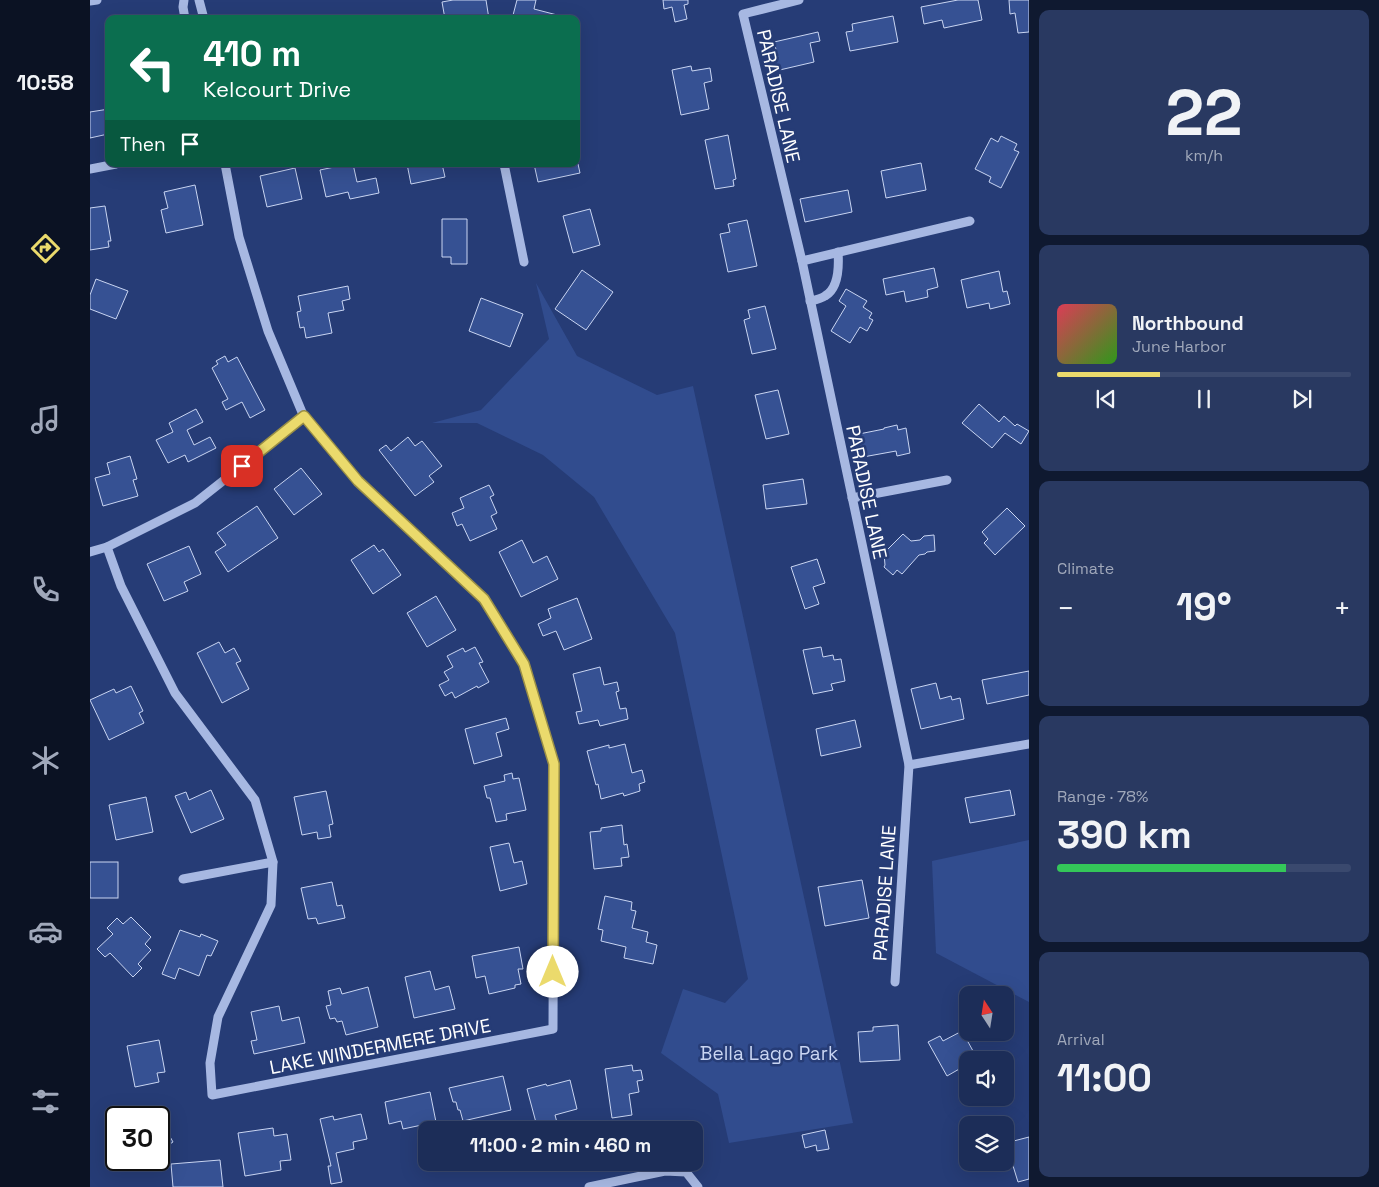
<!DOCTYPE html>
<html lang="en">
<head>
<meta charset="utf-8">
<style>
	:root { --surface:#1c2d58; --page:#293961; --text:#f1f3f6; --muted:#a0a8ba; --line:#3a496e; --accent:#ebda6c }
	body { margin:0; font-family:"Space Grotesk",sans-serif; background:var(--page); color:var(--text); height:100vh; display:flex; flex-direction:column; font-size:19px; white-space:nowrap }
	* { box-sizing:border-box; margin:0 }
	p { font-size:16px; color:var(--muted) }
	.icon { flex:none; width:28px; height:28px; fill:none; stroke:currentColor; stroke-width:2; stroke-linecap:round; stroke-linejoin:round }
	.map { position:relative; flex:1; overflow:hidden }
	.details { display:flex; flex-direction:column; gap:10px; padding:10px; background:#0f1930; width:350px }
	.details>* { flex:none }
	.guide { position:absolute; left:15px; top:15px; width:475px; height:152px; border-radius:10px; box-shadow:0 5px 20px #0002,0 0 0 1px var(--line); background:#0b6e4f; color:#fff; overflow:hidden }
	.needle { width:32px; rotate:348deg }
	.tools { position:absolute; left:869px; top:986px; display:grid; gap:10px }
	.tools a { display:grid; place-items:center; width:55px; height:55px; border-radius:10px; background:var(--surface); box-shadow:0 5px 20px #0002,0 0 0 1px var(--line); font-size:25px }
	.speed { position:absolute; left:15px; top:1106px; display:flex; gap:10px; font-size:25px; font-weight:700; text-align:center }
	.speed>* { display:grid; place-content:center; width:65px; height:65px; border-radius:50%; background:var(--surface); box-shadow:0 5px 20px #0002,0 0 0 1px var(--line); line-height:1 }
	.speed .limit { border:2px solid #111; border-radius:8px; background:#fff; color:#111 }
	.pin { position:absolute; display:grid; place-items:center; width:42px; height:42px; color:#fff; margin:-21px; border-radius:10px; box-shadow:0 2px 8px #0006 }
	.me { position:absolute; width:55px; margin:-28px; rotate:0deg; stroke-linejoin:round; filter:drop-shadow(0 0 4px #0008) }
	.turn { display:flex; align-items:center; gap:18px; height:105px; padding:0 15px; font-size:22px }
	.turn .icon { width:65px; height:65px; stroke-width:2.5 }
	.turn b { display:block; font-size:35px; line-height:42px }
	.then { display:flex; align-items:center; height:48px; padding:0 15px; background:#0003; gap:10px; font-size:19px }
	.big { font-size:38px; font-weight:700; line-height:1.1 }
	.details .card { flex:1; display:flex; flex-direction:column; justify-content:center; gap:8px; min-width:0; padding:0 18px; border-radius:10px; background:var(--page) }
	.details .dial { align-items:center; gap:0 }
	.dial b { font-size:65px; line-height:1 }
	.song { display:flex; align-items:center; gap:15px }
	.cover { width:60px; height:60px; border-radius:8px; background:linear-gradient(135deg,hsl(350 70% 55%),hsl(110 70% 35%)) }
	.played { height:5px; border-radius:2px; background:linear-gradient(90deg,var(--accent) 35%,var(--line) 35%) }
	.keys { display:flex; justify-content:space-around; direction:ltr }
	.heat { display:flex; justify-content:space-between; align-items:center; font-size:28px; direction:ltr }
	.charge { height:8px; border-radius:4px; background:linear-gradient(90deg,#34c759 78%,var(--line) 0) }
	.trip { position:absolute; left:328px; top:1121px; width:285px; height:50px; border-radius:10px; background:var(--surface); box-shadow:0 5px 20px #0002,0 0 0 1px var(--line); font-weight:700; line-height:50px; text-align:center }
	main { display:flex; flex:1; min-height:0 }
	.tab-bar { display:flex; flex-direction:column; width:90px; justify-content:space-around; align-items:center; background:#0b1223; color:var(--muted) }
	.tab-bar .icon { width:35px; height:35px }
	.tab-bar .current { color:var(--accent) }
	.tab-bar b { font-size:22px; color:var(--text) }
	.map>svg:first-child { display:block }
	.green { fill:#314c8e }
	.building { fill:#365193; stroke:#c9d5f2 }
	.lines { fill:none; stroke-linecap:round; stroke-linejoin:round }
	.minor { stroke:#a7b8e2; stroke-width:9 }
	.route-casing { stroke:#998e46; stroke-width:12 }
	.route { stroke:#ebda6c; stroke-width:9 }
	.labels { text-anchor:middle; stroke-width:5; stroke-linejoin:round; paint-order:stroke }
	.street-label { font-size:19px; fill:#fff; stroke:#263c76 }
	.park-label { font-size:19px; fill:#c9d5f2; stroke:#263c76 }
</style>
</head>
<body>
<main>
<nav class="tab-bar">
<b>10:58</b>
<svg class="icon current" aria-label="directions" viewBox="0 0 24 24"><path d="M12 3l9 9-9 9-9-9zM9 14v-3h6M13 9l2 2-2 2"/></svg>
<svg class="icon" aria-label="music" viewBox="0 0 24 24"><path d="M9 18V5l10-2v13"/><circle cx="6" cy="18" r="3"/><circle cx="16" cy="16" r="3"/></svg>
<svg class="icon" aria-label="phone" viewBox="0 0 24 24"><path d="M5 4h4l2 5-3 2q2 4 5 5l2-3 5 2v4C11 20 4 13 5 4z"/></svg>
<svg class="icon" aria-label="climate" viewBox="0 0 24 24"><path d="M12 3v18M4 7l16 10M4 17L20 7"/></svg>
<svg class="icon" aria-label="car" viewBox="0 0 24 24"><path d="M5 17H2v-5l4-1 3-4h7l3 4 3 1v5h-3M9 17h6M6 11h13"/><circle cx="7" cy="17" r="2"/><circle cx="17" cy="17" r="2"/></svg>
<svg class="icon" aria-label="filters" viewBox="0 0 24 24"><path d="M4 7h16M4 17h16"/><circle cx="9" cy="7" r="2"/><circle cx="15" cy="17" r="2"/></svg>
</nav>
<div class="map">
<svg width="939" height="1187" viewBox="0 0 939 1187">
	<rect width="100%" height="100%" fill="#263c76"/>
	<g class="green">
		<path d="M446,283L487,356L567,395L603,386L763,1123L639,1143L628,1094L571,1053L593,989L635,1003L658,979L585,633L504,497L453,455L387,423H342L391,410L459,339Z"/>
		<path d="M939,840V1002L846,953L842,861Z"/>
	</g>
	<g class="building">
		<path d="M363,0H396L399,19H355L352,2Z"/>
		<path d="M427,0H446L444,9L471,16L470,19H422Z"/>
		<path d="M573,0H598V4L594,5L597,19L585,22L582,7L574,9Z"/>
		<path d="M868,0H888L892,20L854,28L852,20L834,24L831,7Z"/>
		<path d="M919,0H939V32L928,33L925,13L920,14Z"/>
		<path d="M803,16L808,42L760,51L756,32L763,31L762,24Z"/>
		<path d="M728,32L730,41L720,43L724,62L681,72L678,59L688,57L684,42Z"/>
		<path d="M601,66L602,71L620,68L622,81L614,83L619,109L591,115L582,70Z"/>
		<path d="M19,109V126H16L18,134L0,138V112Z"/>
		<path d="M638,135L646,179L643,180L644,186L625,189L615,140Z"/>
		<path d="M911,136L927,144L924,150L929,152L911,188L899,182L901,177L885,169L901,138L908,142Z"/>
		<path d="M831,163L836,190L796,198L791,171Z"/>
		<path d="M249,164H263L267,182L286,178L289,193L260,199L258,192L236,197L230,170L249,166Z"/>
		<path d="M317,164H352L355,177L321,184Z"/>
		<path d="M444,164H488L490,173L448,182Z"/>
		<path d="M205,168L212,199L177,207L170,176Z"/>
		<path d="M105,185L113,225L76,233L71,210L78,208L74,192Z"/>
		<path d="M758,190L762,212L715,222L710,199Z"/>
		<path d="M15,206L21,241H18L19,247L0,250V208Z"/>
		<path d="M500,209L510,245L483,253L473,216Z"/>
		<path d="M352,219H377V264H361V257H352Z"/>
		<path d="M657,220L667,266L638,272L630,234L640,232L638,224Z"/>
		<path d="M844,268L848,287L837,290L838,297L816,302L814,291L796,295L793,279Z"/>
		<path d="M492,270L523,292L496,330L465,309Z"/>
		<path d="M909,271L913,292L917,291L920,304L900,309L899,303L877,308L871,280Z"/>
		<path d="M6,279L38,291L26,319L0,309V295Z"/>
		<path d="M258,286L260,299L252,301L254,310L238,313L242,333L216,338L214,327L210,328L207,312L211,311L208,296Z"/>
		<path d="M756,289L777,301L773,307L782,313L779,318L783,320L777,331L770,327L760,343L741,331L756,306L749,301Z"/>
		<path d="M391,298L433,314L420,347L379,331Z"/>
		<path d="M675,306L686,349L662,354L654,320L660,318L658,310Z"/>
		<path d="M135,356L138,362L147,357L175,410L160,418L152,402L136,410L132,402L138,399L122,368L128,364L126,361Z"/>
		<path d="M688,390L699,434L676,439L665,395Z"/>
		<path d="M889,404L909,422L914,416L925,426L927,424L939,431L931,444L915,433L902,448L872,423Z"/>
		<path d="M106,409L113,422L97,430L104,445L120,437L126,448L98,462L95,455L78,463L66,440L83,432L79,423Z"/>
		<path d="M807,425L808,430L816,428L820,453L807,456L806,451L773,457L769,434L794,429V428Z"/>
		<path d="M318,437L325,446L332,441L352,466L339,476L344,482L325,496L289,450L296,445L301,451Z"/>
		<path d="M40,456L47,479L43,480L48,496L13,506L5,478L20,474L17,463Z"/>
		<path d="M211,468L232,494L204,515L184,489Z"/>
		<path d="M713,479L717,504L676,509L673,485Z"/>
		<path d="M399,485L404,495L400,497L407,513L401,516L407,529L380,541L372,524L367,526L362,513L374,508L370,498Z"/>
		<path d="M167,506L188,538L138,572L125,552L136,545L127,533Z"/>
		<path d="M917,508L935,526L905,555L894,543L898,539L892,532Z"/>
		<path d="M813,534L821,541L830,540L834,536L844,535L845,551L837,552L835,554L829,555L812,574L807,570L803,575L794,567L795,565L794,553Z"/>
		<path d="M432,540L443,563L457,556L468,579L431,597L409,552Z"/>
		<path d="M284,545L289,552L293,549L311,575L283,594L261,560Z"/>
		<path d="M99,546L111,574L94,582L98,591L74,601L57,564Z"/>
		<path d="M727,559L735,583L723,587L729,604L715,609L701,567Z"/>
		<path d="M346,596L366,630L337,647L317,613Z"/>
		<path d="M487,598L502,639L474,650L466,631L453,636L448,624L461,618L458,609Z"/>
		<path d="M129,642L135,653L144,648L151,661L146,663L159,689L132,703L107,653Z"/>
		<path d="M385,647L393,662L389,663L399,682L388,688L387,686L365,698L362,692L355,696L349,685L359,680L354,672L363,667L357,656L373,648L375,652Z"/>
		<path d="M731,647L733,657L743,655L744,660L751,659L755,681L741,684L743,690L723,694L713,650Z"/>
		<path d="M510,667L514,685L527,682L529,691L526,692L530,709L536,708L538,719L510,726L508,720L489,724L486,712L492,711L483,674Z"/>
		<path d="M939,671V695L897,704L892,680Z"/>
		<path d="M846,683L850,699L861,696L862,700L870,698L874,719L831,729L821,689Z"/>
		<path d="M41,686L53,711L49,713L54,723L19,740L0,700L24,689L26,693Z"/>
		<path d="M416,718L419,729L406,733L412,756L384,764L375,729Z"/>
		<path d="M765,720L771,747L731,756L726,729Z"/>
		<path d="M535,744L542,773L552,770L555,782L549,784L550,791L534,796L533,793L511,799L508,784L506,785L497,751L519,745V748Z"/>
		<path d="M422,773L423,779L429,778L436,810L416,814L417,820L406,822L400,798H397L394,786L415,781L414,775Z"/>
		<path d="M121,790L134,819L101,833L85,796L96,792L99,800Z"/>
		<path d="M920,790L925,815L880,823L875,798Z"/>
		<path d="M236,791L243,824L239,825L241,837L228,839L227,832L212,835L204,797Z"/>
		<path d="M56,797L63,832L26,840L19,805Z"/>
		<path d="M532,825L534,845L537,844L539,857L531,858L532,866L504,869L500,832L511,831V828Z"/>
		<path d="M419,843L424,863L432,861L437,884L410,891L400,847Z"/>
		<rect x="0" y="862" width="28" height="36"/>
		<path d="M772,880L779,918L735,926L728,887Z"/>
		<path d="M242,882L247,906L252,905L255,918L228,924L226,918L218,919L211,888Z"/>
		<path d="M515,896L542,902L541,910L546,911L542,928L558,932L556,942L567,945L563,964L534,958L536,947L511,941L513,930L508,929Z"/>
		<path d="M41,917L61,937L55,944L61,950L48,964L52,968L43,977L20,953L15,957L7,949L23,934L17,928L27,918L33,924Z"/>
		<path d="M90,930L110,937L111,934L128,941L121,956L117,955L109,976L89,968L85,979L72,974Z"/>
		<path d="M429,947L433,969H428L431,984L425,985V988L399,994L395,976L386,978L382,956Z"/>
		<path d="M340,971L345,990L359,986L365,1009L324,1018L315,977Z"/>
		<path d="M278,987L288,1027L256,1035L252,1021L247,1022L245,1018L240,1019L236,1006L241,1005L238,991L250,988L252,994Z"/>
		<path d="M189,1006L192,1021L209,1017L215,1043L164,1054L161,1041L167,1040L161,1012Z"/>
		<path d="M808,1025L810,1060L770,1062L768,1032L783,1031V1027Z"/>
		<path d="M872,1031L888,1060H878V1064L857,1076L838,1042L850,1036L853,1041Z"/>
		<path d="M69,1040L75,1072L67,1073L69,1082L45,1087L37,1046Z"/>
		<path d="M542,1065L543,1071L551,1070L553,1080L547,1081L549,1092L539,1094L542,1115L522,1118L515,1069Z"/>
		<path d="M413,1076L421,1110L373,1121L370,1110H368L366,1102H363L359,1088Z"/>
		<path d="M480,1080L487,1109L465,1115L469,1130H448L437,1089L456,1084L457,1086Z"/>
		<path d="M340,1092L346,1122L313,1129L311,1121L299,1124L295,1102Z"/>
		<path d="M271,1114L277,1139L263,1142L264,1149L246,1153L252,1182L241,1184L238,1166H241L230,1119L243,1116L244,1120Z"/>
		<path d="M69,1117L83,1142L69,1151Z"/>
		<path d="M183,1128L184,1136L197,1134L201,1160L190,1161L191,1170L155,1176L148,1133Z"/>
		<path d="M735,1130L739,1149L727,1151L726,1145L715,1148L712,1135Z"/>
		<path d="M939,1137V1179L928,1182L916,1143Z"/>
		<path d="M130,1160L133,1187H83L81,1164Z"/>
	</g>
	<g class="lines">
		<g class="minor">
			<path d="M94,0L93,7L95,19"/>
			<path d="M109,0L114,19"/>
			<path d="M709,0L653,14L712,261L819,765L805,982"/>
			<path d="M0,1L7,0"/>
			<path d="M414,164L434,262"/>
			<path d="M0,169L26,164"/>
			<path d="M712,261L880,221"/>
			<path d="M720,301C725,300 731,299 735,296C749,288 749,266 748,252"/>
			<path d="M762,498L857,480"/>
			<path d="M17,547L31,586L85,693L165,800L183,862L181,905L128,1017L120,1063L122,1095L463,1029L464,764L434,664L394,599L268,481L214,417L178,331L149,237L135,164"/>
			<path d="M0,552L17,547L105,503L214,417"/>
			<path d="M819,765L939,744"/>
			<path d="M93,879L183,862"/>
			<path d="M499,1187L575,1171L596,1172L608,1187"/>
		</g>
	</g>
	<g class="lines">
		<g class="route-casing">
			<path id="route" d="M152,466L214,416L268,481L394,599L434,664L464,764L463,972"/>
		</g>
		<use href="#route" class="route"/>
	</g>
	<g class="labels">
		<g class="street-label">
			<text transform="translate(689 96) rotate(77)" y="7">PARADISE LANE</text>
			<text transform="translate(777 492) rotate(78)" y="7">PARADISE LANE</text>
			<text transform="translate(794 893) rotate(-86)" y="7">PARADISE LANE</text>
			<text transform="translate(290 1046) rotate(-11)" y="7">LAKE WINDERMERE DRIVE</text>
		</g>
		<g class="park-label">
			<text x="679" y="1060">Bella Lago Park</text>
		</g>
	</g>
</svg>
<div class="tools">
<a><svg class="needle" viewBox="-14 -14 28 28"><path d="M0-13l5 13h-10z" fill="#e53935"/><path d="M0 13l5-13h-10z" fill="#a0a8ba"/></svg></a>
<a><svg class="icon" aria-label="sound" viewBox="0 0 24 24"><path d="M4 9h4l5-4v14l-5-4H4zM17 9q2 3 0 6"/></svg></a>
<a><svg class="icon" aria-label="layers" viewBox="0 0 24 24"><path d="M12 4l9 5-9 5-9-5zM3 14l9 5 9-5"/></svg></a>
</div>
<div class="speed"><div class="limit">30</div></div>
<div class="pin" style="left:152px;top:466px;background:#d93025"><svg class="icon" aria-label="arrive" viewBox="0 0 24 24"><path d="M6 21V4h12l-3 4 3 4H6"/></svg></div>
<svg class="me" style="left:463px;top:972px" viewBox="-20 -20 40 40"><circle r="19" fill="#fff"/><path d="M0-13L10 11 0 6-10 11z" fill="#ebda6c"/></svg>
<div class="trip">11:00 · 2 min · 460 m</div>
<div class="guide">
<div class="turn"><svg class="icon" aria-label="left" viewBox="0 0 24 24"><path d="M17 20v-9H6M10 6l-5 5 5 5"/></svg><div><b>410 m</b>Kelcourt Drive</div></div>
<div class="then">Then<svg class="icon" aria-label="arrive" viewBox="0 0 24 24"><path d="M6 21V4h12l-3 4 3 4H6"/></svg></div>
</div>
</div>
<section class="details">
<div class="card dial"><b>22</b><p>km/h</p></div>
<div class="card">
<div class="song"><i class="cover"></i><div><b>Northbound</b><p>June Harbor</p></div></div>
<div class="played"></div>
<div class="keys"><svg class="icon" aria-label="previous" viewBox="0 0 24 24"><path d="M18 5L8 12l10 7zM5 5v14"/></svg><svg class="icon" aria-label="pause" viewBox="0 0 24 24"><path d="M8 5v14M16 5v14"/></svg><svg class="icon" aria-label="next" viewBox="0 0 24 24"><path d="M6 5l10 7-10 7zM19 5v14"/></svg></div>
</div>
<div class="card"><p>Climate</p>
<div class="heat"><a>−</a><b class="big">19°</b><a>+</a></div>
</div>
<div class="card"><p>Range · 78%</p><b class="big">390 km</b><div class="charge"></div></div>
<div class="card"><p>Arrival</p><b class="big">11:00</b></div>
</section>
</main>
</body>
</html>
